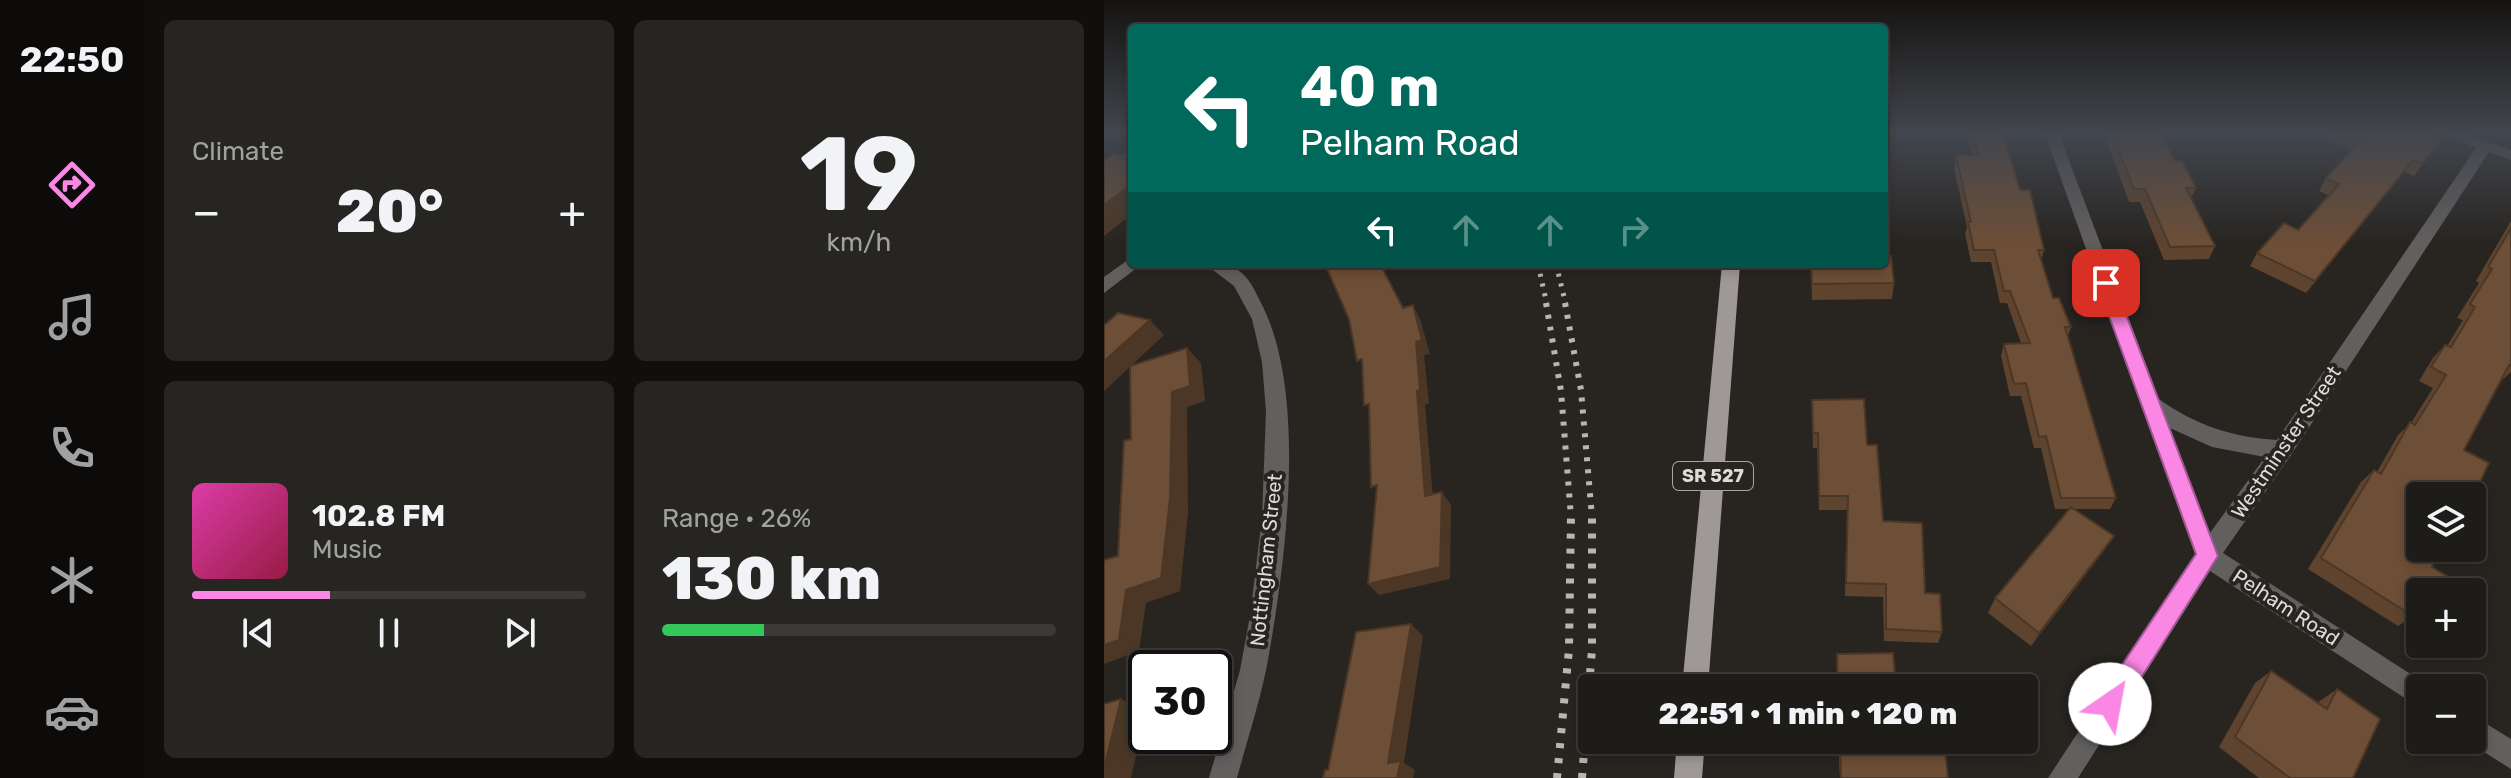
<!DOCTYPE html>
<html lang="en">
<head>
<meta charset="utf-8">
<style>
	:root { --surface:#1e1c19; --page:#262522; --text:#f1f3f6; --muted:#a1a1a2; --line:#3c3a38; --accent:#fb87e5 }
	body { margin:0; font-family:Rubik,sans-serif; background:var(--page); color:var(--text); height:100vh; display:flex; flex-direction:column; font-size:30px; white-space:nowrap }
	* { box-sizing:border-box; margin:0 }
	p { font-size:26px; color:var(--muted) }
	.icon { flex:none; width:44px; height:44px; fill:none; stroke:currentColor; stroke-width:2; stroke-linecap:round; stroke-linejoin:round }
	.map { position:relative; flex:1; overflow:hidden }
	.side { display:flex; flex-direction:column; gap:20px; padding:20px; background:#100f0e; width:960px }
	.side>* { flex:none }
	.hud { position:absolute; left:24px; top:24px; width:760px; height:244px; border-radius:8px; box-shadow:0 4px 12px #0003,0 0 0 2px var(--line); background:#00695c; color:#fff; overflow:hidden }
	.controls { position:absolute; left:1302px; top:482px; display:grid; gap:16px }
	.controls a { display:grid; place-items:center; width:80px; height:80px; border-radius:8px; background:var(--surface); box-shadow:0 4px 12px #0003,0 0 0 2px var(--line); font-size:40px }
	.speed { position:absolute; left:24px; top:650px; display:flex; gap:16px; font-size:40px; font-weight:700; text-align:center }
	.speed>* { display:grid; place-content:center; width:104px; height:104px; border-radius:50%; background:var(--surface); box-shadow:0 4px 12px #0003,0 0 0 2px var(--line); line-height:1 }
	.speed .limit { border:4px solid #111; border-radius:12px; background:#fff; color:#111 }
	.pin { position:absolute; display:grid; place-items:center; width:68px; height:68px; color:#fff; margin:-34px; border-radius:16px; box-shadow:0 4px 12px #0006 }
	.me { position:absolute; width:88px; margin:-44px; rotate:33deg; stroke-linejoin:round; filter:drop-shadow(0 0 6px #0008) }
	.turn { display:flex; align-items:center; gap:28px; height:168px; padding:0 40px; font-size:36px }
	.turn .icon { width:104px; height:104px; stroke-width:2.5 }
	.turn b { display:block; font-size:56px; line-height:68px }
	.lanes { display:flex; align-items:center; height:76px; padding:0 40px; background:#0003; justify-content:center; gap:40px; direction:ltr }
	.lanes .off { opacity:.35 }
	.big { font-size:60px; font-weight:800; line-height:1.1 }
	.side .card { flex:1; display:flex; flex-direction:column; justify-content:center; gap:12px; min-width:0; padding:0 28px; border-radius:12px; background:var(--page) }
	.side .dial { align-items:center; gap:0 }
	.dial b { font-size:104px; line-height:1 }
	.song { display:flex; align-items:center; gap:24px }
	.cover { width:96px; height:96px; border-radius:12px; background:linear-gradient(135deg,hsl(320 70% 55%),hsl(340 70% 35%)) }
	.played { height:8px; border-radius:4px; background:linear-gradient(90deg,var(--accent) 35%,var(--line) 35%) }
	.keys { display:flex; justify-content:space-around; direction:ltr }
	.heat { display:flex; justify-content:space-between; align-items:center; font-size:44px; direction:ltr }
	.charge { height:12px; border-radius:6px; background:linear-gradient(90deg,#34c759 26%,var(--line) 0) }
	.side .tiles { flex:1; display:grid; gap:20px; grid-template-columns:repeat(2,1fr) }
	.trip { position:absolute; left:474px; top:674px; width:460px; height:80px; border-radius:8px; background:var(--surface); box-shadow:0 4px 12px #0003,0 0 0 2px var(--line); font-weight:800; line-height:80px; text-align:center }
	main { display:flex; flex:1; min-height:0 }
	.tab-bar { display:flex; flex-direction:column; width:144px; justify-content:space-around; align-items:center; background:#0c0b0a; color:var(--muted) }
	.tab-bar .icon { width:56px; height:56px }
	.tab-bar .active { color:var(--accent) }
	.tab-bar b { font-size:36px; color:var(--text) }
	.map>svg:first-child { display:block }
	.lines { fill:none; stroke-linecap:round; stroke-linejoin:round }
	.minor { fill:#625f5f; fill-rule:evenodd }
	.major { fill:#9e9898; fill-rule:evenodd }
	.rail-far2 { stroke:#b8b6b3; stroke-width:5; stroke-dasharray:3 7; stroke-linecap:butt }
	.rail-far1 { stroke:#b8b6b3; stroke-width:6; stroke-dasharray:4 8; stroke-linecap:butt }
	.rail { stroke:#b8b6b3; stroke-width:8; stroke-dasharray:5 10; stroke-linecap:butt }
	.wall { fill:#5e432e }
	.shaded-wall { fill:#4c3726 }
	.building { fill:#6d4e36; stroke:#4c3726; stroke-width:2 }
	.route { fill:#fb87e5; stroke:#a35895; stroke-width:2 }
	.labels { text-anchor:middle; stroke-width:8; stroke-linejoin:round; paint-order:stroke }
	.shield { fill:#282521; stroke:#a7a4a1; stroke-width:2 }
	.shield-label { font-size:18px; font-weight:bold; fill:#dddbd8 }
	.street-label { font-size:20px; fill:#dddbd8; stroke:#282521 }
</style>
</head>
<body>
<main>
<nav class="tab-bar">
<b>22:50</b>
<svg class="icon active" aria-label="directions" viewBox="0 0 24 24"><path d="M12 3l9 9-9 9-9-9zM9 14v-3h6M13 9l2 2-2 2"/></svg>
<svg class="icon" aria-label="music" viewBox="0 0 24 24"><path d="M9 18V5l10-2v13"/><circle cx="6" cy="18" r="3"/><circle cx="16" cy="16" r="3"/></svg>
<svg class="icon" aria-label="phone" viewBox="0 0 24 24"><path d="M5 4h4l2 5-3 2q2 4 5 5l2-3 5 2v4C11 20 4 13 5 4z"/></svg>
<svg class="icon" aria-label="climate" viewBox="0 0 24 24"><path d="M12 3v18M4 7l16 10M4 17L20 7"/></svg>
<svg class="icon" aria-label="car" viewBox="0 0 24 24"><path d="M5 17H2v-5l4-1 3-4h7l3 4 3 1v5h-3M9 17h6M6 11h13"/><circle cx="7" cy="17" r="2"/><circle cx="17" cy="17" r="2"/></svg>
</nav>
<section class="side">
<div class="tiles">
<div class="card"><p>Climate</p>
<div class="heat"><a>−</a><b class="big">20°</b><a>+</a></div>
</div>
<div class="card dial"><b>19</b><p>km/h</p></div>
<div class="card">
<div class="song"><i class="cover"></i><div><b>102.8 FM</b><p>Music</p></div></div>
<div class="played"></div>
<div class="keys"><svg class="icon" aria-label="previous" viewBox="0 0 24 24"><path d="M18 5L8 12l10 7zM5 5v14"/></svg><svg class="icon" aria-label="pause" viewBox="0 0 24 24"><path d="M8 5v14M16 5v14"/></svg><svg class="icon" aria-label="next" viewBox="0 0 24 24"><path d="M6 5l10 7-10 7zM19 5v14"/></svg></div>
</div>
<div class="card"><p>Range · 26%</p><b class="big">130 km</b><div class="charge"></div></div>
</div>
</section>
<div class="map">
<svg width="1407" height="778" viewBox="0 0 1407 778">
	<rect width="100%" height="100%" fill="#282521"/>
	<g class="lines">
		<g class="minor">
			<path d="M941,134H955L1055,399C1093,426 1128,437 1173,440L1372,148L1341,134H1362L1407,150V160L1385,152L1187,455L1119,553L1325,686L1326,688H1316V708L1106,571L974,778H944L1091,554ZM1066,428L1108,447L1161,457L1106,533Z"/>
			<path d="M28,257V264H36L34,267L0,293V277Z"/>
			<path d="M101,264C109,264 118,263 125,265C142,272 149,286 156,301C204,390 182,557 165,654C158,696 144,737 133,778H105L136,670L146,616L158,518L162,411L158,362L148,319L130,286Z"/>
			<path d="M1368,715L1407,739V769L1361,740H1368Z"/>
		</g>
		<g class="major">
			<path d="M618,264H636L604,688H578Z"/>
			<path d="M573,740H601L598,778H570Z"/>
		</g>
		<g class="rail-far2">
			<path d="M434,264L443,305"/>
			<path d="M452,264L462,305"/>
		</g>
		<g class="rail-far1">
			<path d="M442,303L457,391L467,517"/>
			<path d="M461,303L477,390L488,517"/>
		</g>
		<g class="rail">
			<path d="M453,778L465,649L467,515"/>
			<path d="M478,778L488,649V515"/>
		</g>
	</g>
	<g class="wall">
		<path d="M862,134H899L916,190L940,250L937,261L949,298L967,327L964,336L1012,498L1006,509H970L1000,551L927,646L884,613L891,598L965,509H951L937,448H930L917,396H906L897,356L900,344L917,343L903,303H896L887,262H867L861,234L863,227L850,168L852,155H868Z"/>
		<path d="M1000,134H1057L1071,161L1092,188L1087,198L1111,246L1105,259L1060,260L1036,202H1025Z"/>
		<path d="M1224,134H1320L1328,152L1310,176L1300,172L1202,293L1146,266L1153,253L1194,230L1224,195L1215,191L1222,178L1248,150L1221,139Z"/>
		<path d="M1407,221V372L1397,381L1316,496V609L1313,608L1309,616L1294,626L1204,569L1257,482L1270,470L1273,472L1294,435L1307,423L1329,388L1315,381L1329,358L1341,345L1343,346L1359,320L1353,318L1375,283L1372,281Z"/>
		<path d="M707,264L790,283L788,299L708,300Z"/>
		<path d="M708,400L763,445L779,521L821,593L838,632L834,643L780,641L779,597L741,596L743,510H715L713,448H709Z"/>
		<path d="M733,654L792,685L834,688H732Z"/>
		<path d="M1167,671L1213,703L1233,689L1249,778H1155L1115,747L1151,683Z"/>
		<path d="M734,740H840L844,778H736Z"/>
	</g>
	<g class="shaded-wall">
		<path d="M1309,160L1300,172L1202,293L1211,281Z"/>
		<path d="M28,184V214L0,236V205Z"/>
		<path d="M309,305L316,319L326,354L320,355L325,404H321L330,509L321,496L313,391Z"/>
		<path d="M46,320L60,335L0,391V361Z"/>
		<path d="M83,348L97,363L101,401L83,407L84,513L76,591L42,603L35,651L0,664V645L22,590L68,392Z"/>
		<path d="M338,492L347,505L346,579L275,595L264,584Z"/>
		<path d="M1010,536L1000,551L927,646L935,633Z"/>
		<path d="M307,624L319,636L300,763L311,770L309,778H293L284,763Z"/>
		<path d="M17,699L42,711L27,778H0V768Z"/>
	</g>
	<g class="building">
		<path d="M868,134H899L916,190H926L940,250H934L949,298H955L967,327H961L1012,498H957L942,436L935,437L922,383L910,384L900,344L926,343L906,291H900L890,250H870L864,222H867L852,155H874Z"/>
		<path d="M1009,134H1057L1071,161H1078L1092,188H1082L1111,246L1066,247L1041,189H1030Z"/>
		<path d="M1247,134H1320L1338,140L1319,163L1309,160L1211,281L1153,253L1180,223L1194,230L1235,184L1222,178L1259,138Z"/>
		<path d="M28,148V184L0,205V160L10,153L18,155Z"/>
		<path d="M1407,228V366L1405,365L1360,450L1385,463L1368,499V496H1316V548H1338L1328,567L1363,588L1361,592H1316V602L1309,616L1217,558L1270,470L1277,474L1306,422L1311,425L1342,375L1327,367L1341,345L1347,347L1371,307L1366,304L1388,269L1384,267Z"/>
		<path d="M780,256H787L790,283L708,284L707,264H780Z"/>
		<path d="M221,264H276L299,308L309,305L318,340L312,342L316,390L313,391L321,496L338,492L336,567L264,584L273,485L267,487L265,404L260,405L258,359L253,361L245,319Z"/>
		<path d="M14,313L46,320L0,361V325Z"/>
		<path d="M83,348L86,386L68,392L66,499L57,578L22,590L15,640L0,645V560L14,556L20,441L27,439L26,366Z"/>
		<path d="M760,399L763,445H773L779,521L818,523L821,593L836,594L838,632L782,629V584L742,583L744,496H715L714,433H709L708,400Z"/>
		<path d="M967,507L1010,536L935,633L891,598Z"/>
		<path d="M307,624L284,763L297,761L293,778H219L221,770H224L252,632Z"/>
		<path d="M789,653L792,685L834,684V688H734L733,654Z"/>
		<path d="M1167,671L1223,709L1233,689L1276,719L1249,778H1186L1131,737Z"/>
		<path d="M17,699L0,768V704Z"/>
		<path d="M736,740H840L844,778H737Z"/>
	</g>
	<linearGradient id="sky" x2="0" y2="1"><stop stop-color="#161412"/><stop offset="0.55" stop-color="#42464e"/><stop offset="1" stop-color="#42464e" stop-opacity="0"/></linearGradient>
	<rect width="1407" height="243" fill="url(#sky)"/>
	<path class="route" d="M1002,277L1010,283L1114,556L1015,713L1006,716L998,713L994,704L998,695L1092,554L993,283Z"/>
	<g class="labels">
		<rect class="shield" x="569" y="462" width="80" height="28" rx="6"/>
		<g class="shield-label">
			<text x="609" y="482">SR 527</text>
		</g>
		<g class="street-label">
			<text transform="translate(1182 442) rotate(-56)" y="7">Westminster Street</text>
			<text transform="translate(162 560) rotate(-84)" y="7">Nottingham Street</text>
			<text transform="translate(1182 607) rotate(33)" y="7">Pelham Road</text>
		</g>
	</g>
</svg>
<div class="controls">
<a><svg class="icon" aria-label="layers" viewBox="0 0 24 24"><path d="M12 4l9 5-9 5-9-5zM3 14l9 5 9-5"/></svg></a>
<a>+</a>
<a>−</a>
</div>
<div class="speed"><div class="limit">30</div></div>
<div class="pin" style="left:1002px;top:283px;background:#d93025"><svg class="icon" aria-label="arrive" viewBox="0 0 24 24"><path d="M6 21V4h12l-3 4 3 4H6"/></svg></div>
<svg class="me" style="left:1006px;top:704px" viewBox="-20 -20 40 40"><circle r="19" fill="#fff"/><path d="M0-13L10 11 0 6-10 11z" fill="#fb87e5"/></svg>
<div class="trip">22:51 · 1 min · 120 m</div>
<div class="hud">
<div class="turn"><svg class="icon" aria-label="left" viewBox="0 0 24 24"><path d="M17 20v-9H6M10 6l-5 5 5 5"/></svg><div><b>40 m</b>Pelham Road</div></div>
<div class="lanes"><svg class="icon" aria-label="left" viewBox="0 0 24 24"><path d="M17 20v-9H6M10 6l-5 5 5 5"/></svg><svg class="icon off" aria-label="ahead" viewBox="0 0 24 24"><path d="M12 20V5M6 11l6-6 6 6"/></svg><svg class="icon off" aria-label="ahead" viewBox="0 0 24 24"><path d="M12 20V5M6 11l6-6 6 6"/></svg><svg class="icon off" aria-label="right" viewBox="0 0 24 24"><path d="M7 20v-9h11M14 6l5 5-5 5"/></svg></div>
</div>
</div>
</main>
</body>
</html>
